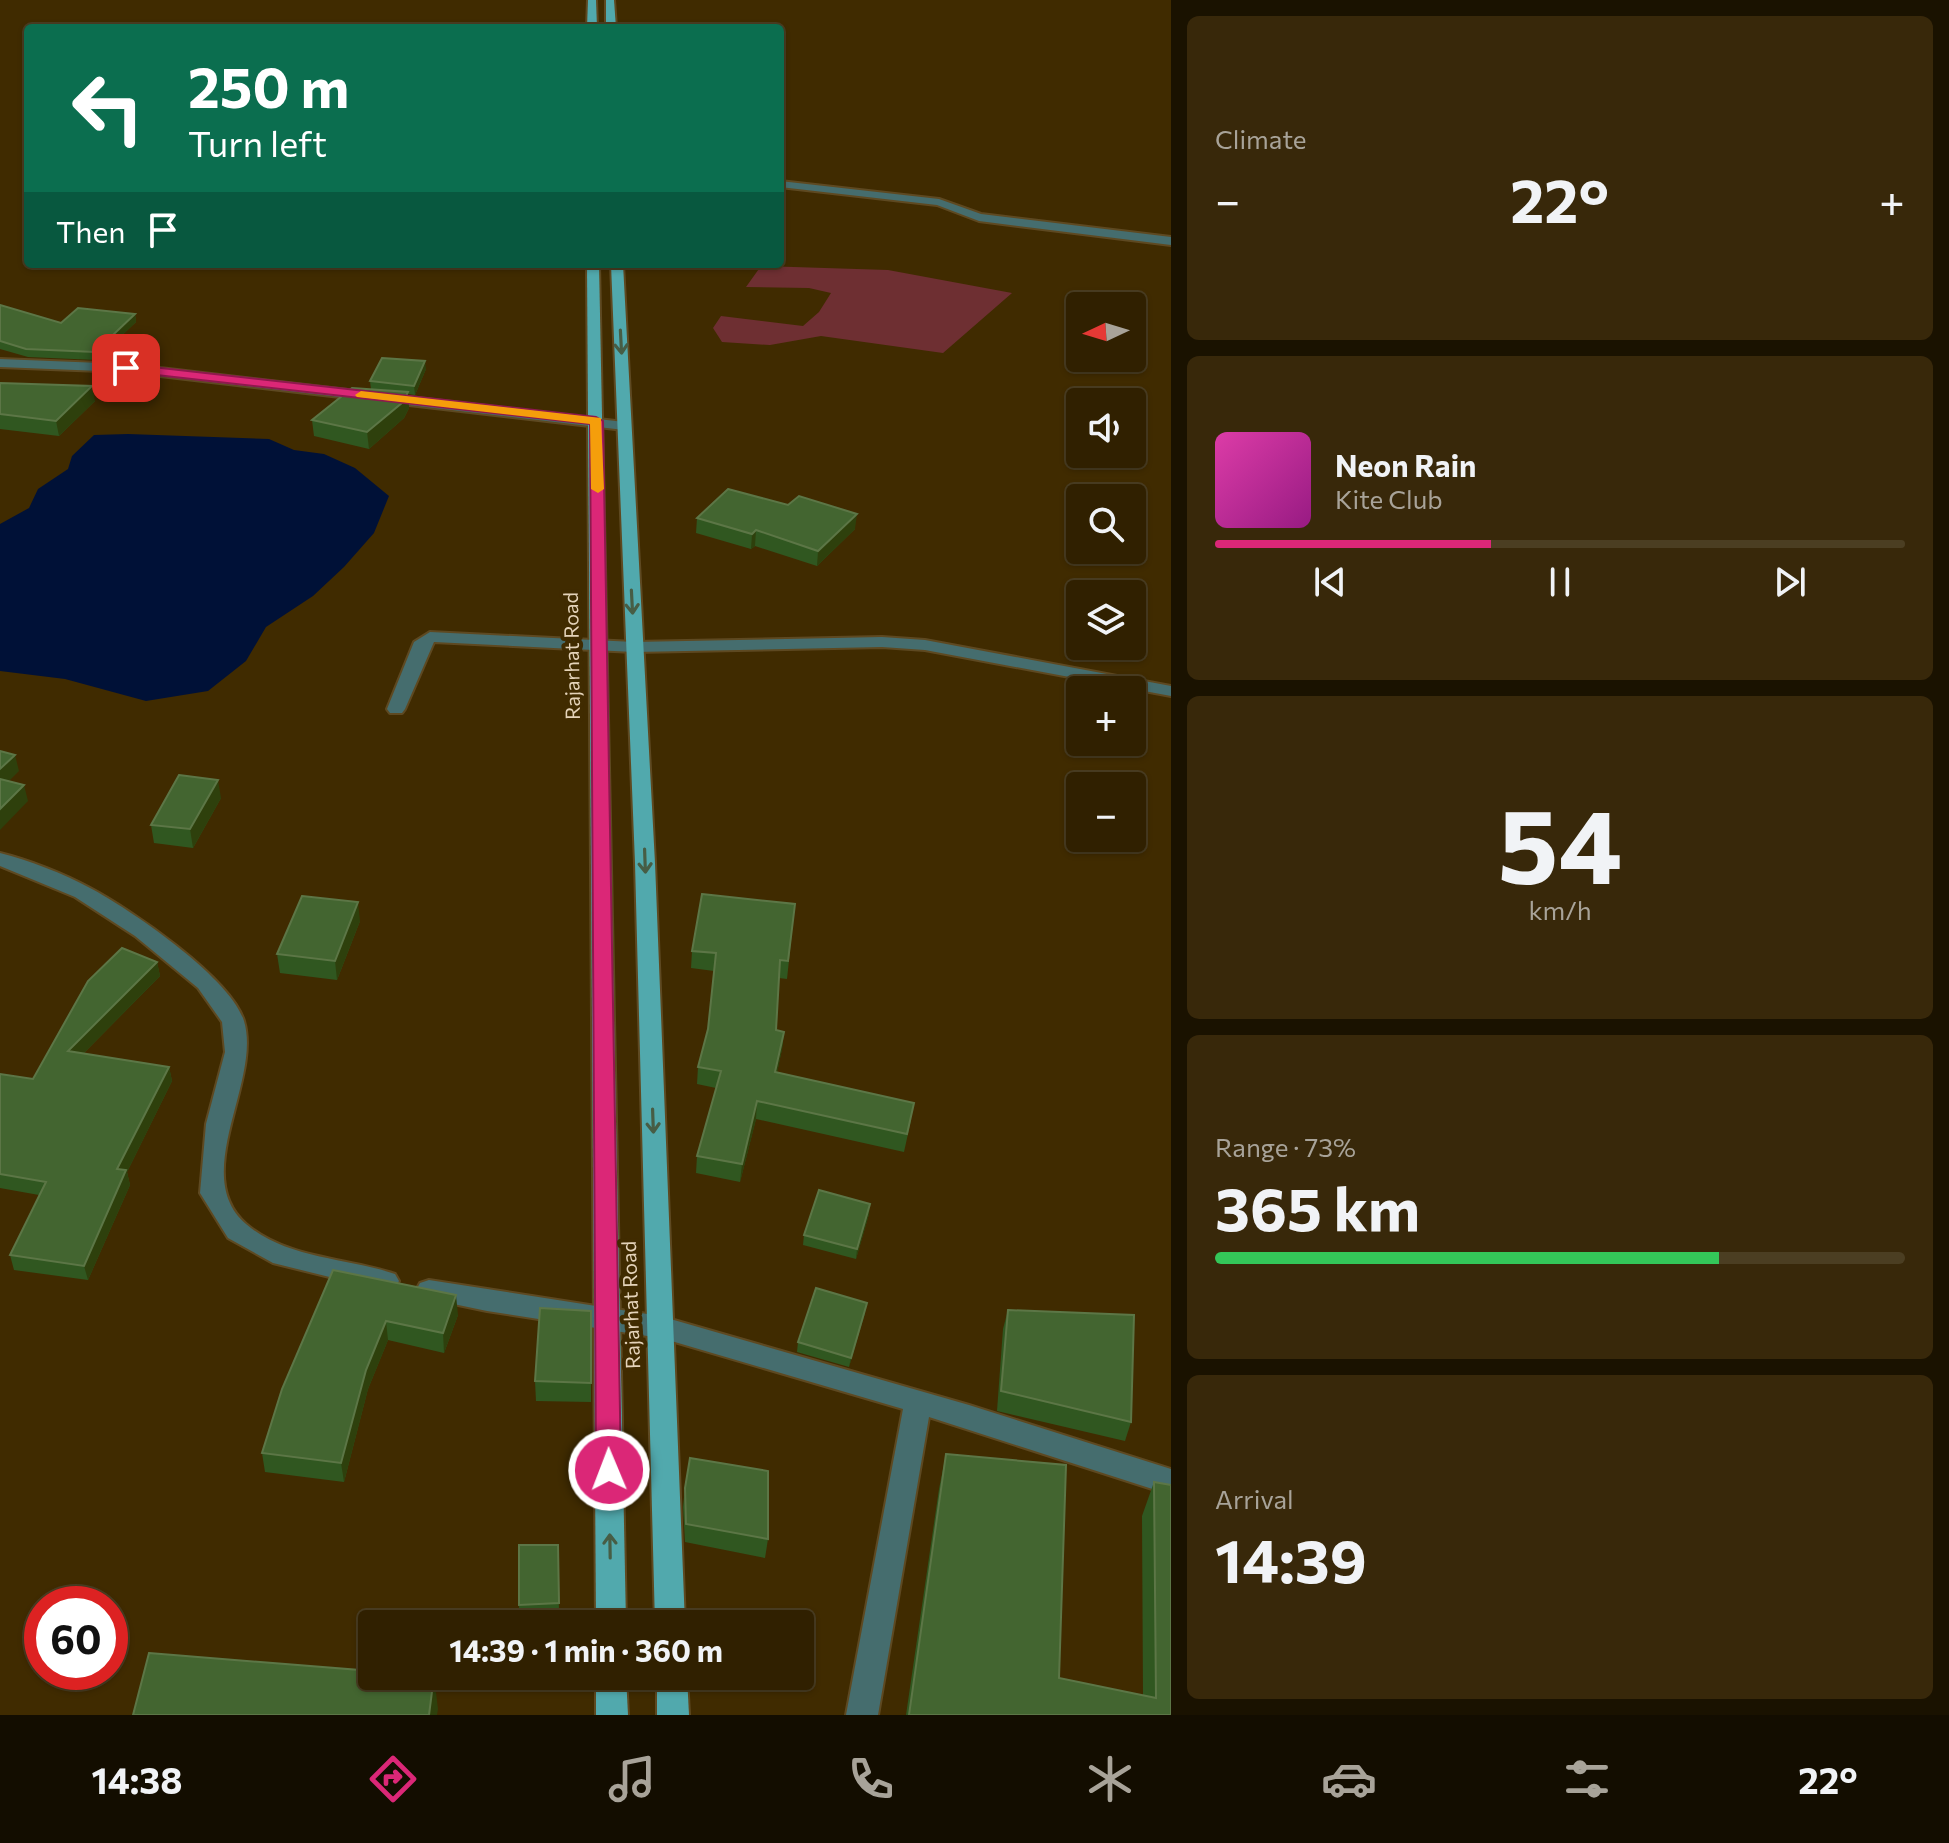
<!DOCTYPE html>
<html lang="en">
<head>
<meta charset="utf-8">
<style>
	:root { --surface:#302000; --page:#38280a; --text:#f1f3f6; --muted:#a8a399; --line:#4b3e22; --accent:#db2777 }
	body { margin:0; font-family:Commissioner,sans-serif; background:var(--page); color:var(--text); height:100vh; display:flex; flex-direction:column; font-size:30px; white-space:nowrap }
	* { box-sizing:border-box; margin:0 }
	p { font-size:26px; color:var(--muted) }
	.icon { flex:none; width:44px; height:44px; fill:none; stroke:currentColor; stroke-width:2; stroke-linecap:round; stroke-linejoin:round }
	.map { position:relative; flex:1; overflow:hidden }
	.side { display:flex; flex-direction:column; gap:16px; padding:16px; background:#1a1200; width:778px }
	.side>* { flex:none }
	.guide { position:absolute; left:24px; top:24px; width:760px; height:244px; border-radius:8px; box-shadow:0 2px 6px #0004,0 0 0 2px var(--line); background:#0b6e4f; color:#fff; overflow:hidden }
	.needle { width:52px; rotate:266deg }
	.controls { position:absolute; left:1066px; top:292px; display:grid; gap:16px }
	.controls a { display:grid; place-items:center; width:80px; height:80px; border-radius:8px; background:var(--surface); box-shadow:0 2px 6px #0004,0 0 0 2px var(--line); font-size:40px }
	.speed { position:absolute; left:24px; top:1586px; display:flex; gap:16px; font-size:40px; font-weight:700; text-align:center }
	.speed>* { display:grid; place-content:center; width:104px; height:104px; border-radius:50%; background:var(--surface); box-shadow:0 2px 6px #0004,0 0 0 2px var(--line); line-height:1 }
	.speed .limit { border:12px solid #d22; background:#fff; color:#111 }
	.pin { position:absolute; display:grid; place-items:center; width:68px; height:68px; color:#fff; margin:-34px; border-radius:16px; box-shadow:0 4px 12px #0006 }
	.me { position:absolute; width:88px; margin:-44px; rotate:359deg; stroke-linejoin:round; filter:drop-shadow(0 0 6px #0008) }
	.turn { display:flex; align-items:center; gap:28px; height:168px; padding:0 32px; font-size:36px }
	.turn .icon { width:104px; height:104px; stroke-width:2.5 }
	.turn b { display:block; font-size:56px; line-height:68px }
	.then { display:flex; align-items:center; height:76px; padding:0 32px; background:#0003; gap:16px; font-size:30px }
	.big { font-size:60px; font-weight:700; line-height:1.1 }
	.side .card { flex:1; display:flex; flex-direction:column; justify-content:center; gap:12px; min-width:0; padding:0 28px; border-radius:12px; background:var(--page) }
	.side .dial { align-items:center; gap:0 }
	.dial b { font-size:104px; line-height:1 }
	.song { display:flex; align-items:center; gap:24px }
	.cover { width:96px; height:96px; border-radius:12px; background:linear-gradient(135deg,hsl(320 70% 55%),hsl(310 70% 35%)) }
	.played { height:8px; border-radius:4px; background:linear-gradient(90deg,var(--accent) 40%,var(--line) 40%) }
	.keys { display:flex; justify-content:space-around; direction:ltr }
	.heat { display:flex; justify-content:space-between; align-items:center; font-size:44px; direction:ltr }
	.charge { height:12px; border-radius:6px; background:linear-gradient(90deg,#34c759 73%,var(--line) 0) }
	.trip { position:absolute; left:358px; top:1610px; width:456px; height:80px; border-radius:8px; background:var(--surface); box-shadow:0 2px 6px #0004,0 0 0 2px var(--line); font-weight:700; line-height:80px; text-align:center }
	.tab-bar { display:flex; height:128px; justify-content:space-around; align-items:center; background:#130d00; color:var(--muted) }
	.tab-bar .icon { width:56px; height:56px }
	.tab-bar .active { color:var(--accent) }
	.tab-bar b { font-size:36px; color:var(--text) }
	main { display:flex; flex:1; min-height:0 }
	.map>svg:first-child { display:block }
	.green { fill:#6e2f32 }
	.water { fill:#001137 }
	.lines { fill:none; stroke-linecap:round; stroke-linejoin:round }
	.lane-casing { stroke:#5e4921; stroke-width:4 }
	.street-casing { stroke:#5e4921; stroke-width:4 }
	.primary-casing { stroke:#5e4921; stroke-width:4 }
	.lane { fill:#456d6e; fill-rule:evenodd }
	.street { fill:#456d6e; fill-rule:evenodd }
	.primary { fill:#51a9ad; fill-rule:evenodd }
	.wall { fill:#305720 }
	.shaded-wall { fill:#2e400c }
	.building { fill:#436530; stroke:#5c7646; stroke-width:2 }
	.oneway { stroke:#475d45 }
	.route { fill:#db2777; stroke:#8e194d; stroke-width:2 }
	.slow { fill:#f59e0b }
	.labels { text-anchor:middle; stroke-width:8; stroke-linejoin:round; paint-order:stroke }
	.street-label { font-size:20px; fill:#e4d3b9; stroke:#402b00 }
</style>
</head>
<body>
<main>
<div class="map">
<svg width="1171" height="1715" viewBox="0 0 1171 1715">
	<rect width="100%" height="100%" fill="#402b00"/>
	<path class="green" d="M761,266L888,270L1012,293L943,353L821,336L770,345L722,342L713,328L721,316L803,326L819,312L831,293L809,288L746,287Z"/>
	<path class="water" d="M128,434L269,439L294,450L324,454L355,468L389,496L374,533L344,567L313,596L266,627L246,661L208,691L146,701L65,679L0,671V524L29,508L38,489L68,469L72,456L94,435Z"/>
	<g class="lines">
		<g class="lane-casing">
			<g id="lane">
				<path d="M882,637L925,640L1171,686V696L925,650L882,647L634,652L625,647L634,642Z"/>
				<path d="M660,1316L969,1405L1171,1469V1495L929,1417L878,1715H846L903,1409L651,1335L647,1327L651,1319Z"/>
			</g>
		</g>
		<g class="street-casing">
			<g id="street">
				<path d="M780,181L939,199L981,214L1171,237V245L979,221L937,205L780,187Z"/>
				<path d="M0,359L126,364L624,422L631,426L624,430L126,372L0,367Z"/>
				<path d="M430,632L634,642L643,647L634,652L434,642L405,709L402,713H390L387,709L414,642Z"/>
				<path d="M0,853C29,860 64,874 90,888C130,909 231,978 244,1021C262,1081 189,1175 246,1224C286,1259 348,1258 395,1274L399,1281L395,1288L386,1291L273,1263L228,1238L200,1193L206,1124L225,1052L222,1022L198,988L135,936L75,897L0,866Z"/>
				<path d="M429,1280L660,1316L669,1319L673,1327L669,1335L660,1338L487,1311L420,1297L416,1290L420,1283Z"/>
			</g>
		</g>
		<g class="primary-casing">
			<g id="primary">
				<path d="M588,0H596L597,28H587Z"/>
				<path d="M606,0H614L616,28H606Z"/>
				<path d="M587,264H599L626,1624H596Z"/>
				<path d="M611,264H623L655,863L685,1624H655L635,863Z"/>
				<path d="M596,1676H626L628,1715H596Z"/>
				<path d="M657,1676H687L689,1715H657Z"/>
			</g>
		</g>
		<use href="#lane" class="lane"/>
		<use href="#street" class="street"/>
		<use href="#primary" class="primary"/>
	</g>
	<g class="wall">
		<path d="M0,305L61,323L135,314L136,322L96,360L28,357L0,349Z"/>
		<path d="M426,369L415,395L408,394L409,408L404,418L369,449L314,436L312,420L371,389L370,381Z"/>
		<path d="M0,383L95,401L59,436L0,429Z"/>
		<path d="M697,518L855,529L817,566L755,546L751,549L696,533Z"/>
		<path d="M221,798L193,848L154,843L151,825Z"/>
		<path d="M795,904L787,979L779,978L776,1030L784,1032L782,1049L777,1072L911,1120L904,1152L756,1119L740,1182L696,1173L697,1156L716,1088L697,1084L698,1067L708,1029L714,971L691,968L692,951Z"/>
		<path d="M360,921L337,980L280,973L277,954Z"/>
		<path d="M157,962L160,976L83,1054L169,1067L172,1081L127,1172L130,1185L88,1280L14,1270L10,1255L39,1195L0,1188V1074L33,1079Z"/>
		<path d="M869,1214L856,1259L803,1245L804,1235Z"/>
		<path d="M333,1270L458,1315L444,1353L388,1340L368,1389L344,1482L265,1472L262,1453Z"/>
		<path d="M1008,1310L1131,1422L1125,1441L997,1411L1003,1329Z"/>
		<path d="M591,1311V1402L536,1401L535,1381Z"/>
		<path d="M865,1313L849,1367L797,1352L798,1342Z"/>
		<path d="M946,1454L1059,1678L1143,1696L1142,1516L1154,1482L1171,1715H906L939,1489Z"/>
		<path d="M685,1488L768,1539L765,1558L685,1542L683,1507Z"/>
		<path d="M558,1545L559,1613L519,1614V1605Z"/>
	</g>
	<g class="shaded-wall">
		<path d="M135,314L136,322L96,360L95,352Z"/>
		<path d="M425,361L426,369L415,395L414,386Z"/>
		<path d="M92,386L95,401L59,436L56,421Z"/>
		<path d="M408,392L409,408L404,418L369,449L367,432Z"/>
		<path d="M857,514L855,529L817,566L818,551Z"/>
		<path d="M756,530L755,546L751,549L752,534Z"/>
		<path d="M15,755L19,771L0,790V769Z"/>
		<path d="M218,780L221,798L193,848L190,829Z"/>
		<path d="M24,785L28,801L0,830V809Z"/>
		<path d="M358,902L360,921L337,980L335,961Z"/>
		<path d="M157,962L160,976L71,1066L68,1051Z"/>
		<path d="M784,1032L782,1049L774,1089L775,1072Z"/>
		<path d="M169,1067L172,1081L127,1172L130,1185L88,1280L84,1266L117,1169Z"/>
		<path d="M757,1101L756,1119L740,1182L742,1164Z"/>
		<path d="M870,1204L869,1214L856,1259L857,1249Z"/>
		<path d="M456,1295L458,1315L444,1353L443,1333Z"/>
		<path d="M867,1303L865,1313L849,1367L851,1358Z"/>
		<path d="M386,1321L388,1340L368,1389L344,1482L341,1463L366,1370Z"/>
		<path d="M434,1676L438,1709L437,1715H429Z"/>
	</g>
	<g class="building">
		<path d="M0,305L61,323L78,308L135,314L95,352L26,349L0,341Z"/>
		<path d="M382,358L425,361L414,386L370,381Z"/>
		<path d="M0,383L92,386L56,421L0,414Z"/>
		<path d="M352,388L408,392L403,402L367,432L312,420Z"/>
		<path d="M728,489L788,505L799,496L857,514L818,551L756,530L752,534L697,518Z"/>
		<path d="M0,751L15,755L0,769Z"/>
		<path d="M179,775L218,780L190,829L151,825Z"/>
		<path d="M0,779L24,785L0,809Z"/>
		<path d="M702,894L795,904L788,961L780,960L776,1030L784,1032L775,1072L914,1103L907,1134L757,1101L742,1164L697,1156L721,1071L698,1067L708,1029L716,953L692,951Z"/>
		<path d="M302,896L358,902L335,961L277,954Z"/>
		<path d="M122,948L157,962L68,1051L169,1067L117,1169L126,1170L84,1266L10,1255L46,1182L0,1174V1074L33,1079L88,981Z"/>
		<path d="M819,1190L870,1204L857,1249L804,1235Z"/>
		<path d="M333,1270L456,1295L443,1333L386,1321L366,1370L341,1463L262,1453L282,1389Z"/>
		<path d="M816,1288L867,1303L851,1358L798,1342Z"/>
		<path d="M540,1308L591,1311V1383L535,1381Z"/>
		<path d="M1008,1310L1134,1315L1131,1422L1001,1391Z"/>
		<path d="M946,1454L1066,1465L1059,1678L1156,1698L1154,1482L1171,1485V1715H909Z"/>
		<path d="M690,1458L768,1471V1539L686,1524L685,1488Z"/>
		<path d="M519,1545H558L559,1603L519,1605Z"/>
		<path d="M149,1653L372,1671V1676H434L429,1715H133Z"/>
	</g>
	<defs><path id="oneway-shaft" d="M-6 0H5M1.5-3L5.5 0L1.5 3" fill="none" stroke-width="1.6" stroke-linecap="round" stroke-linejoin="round" transform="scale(2)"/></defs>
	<g class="oneway">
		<use href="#oneway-shaft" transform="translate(621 342) rotate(87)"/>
		<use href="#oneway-shaft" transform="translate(632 602) rotate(87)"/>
		<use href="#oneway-shaft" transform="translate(645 861) rotate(88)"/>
		<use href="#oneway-shaft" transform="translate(653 1121) rotate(88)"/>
		<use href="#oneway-shaft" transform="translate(610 1546) rotate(-91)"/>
	</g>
	<path class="route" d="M126,364L596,417L603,421L621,1470L618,1478L609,1481L600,1478L596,1470L590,424L121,371V365Z"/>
	<path class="slow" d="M361,391L601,418L604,489L598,493L591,489L590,424L357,397L355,395Z"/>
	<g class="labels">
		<g class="street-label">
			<text transform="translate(572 656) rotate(-91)" y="7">Rajarhat Road</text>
			<text transform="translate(631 1305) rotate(-92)" y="7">Rajarhat Road</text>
		</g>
	</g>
</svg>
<div class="controls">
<a><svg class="needle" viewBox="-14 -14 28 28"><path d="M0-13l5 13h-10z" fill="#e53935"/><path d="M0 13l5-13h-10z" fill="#a8a399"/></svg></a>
<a><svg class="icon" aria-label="sound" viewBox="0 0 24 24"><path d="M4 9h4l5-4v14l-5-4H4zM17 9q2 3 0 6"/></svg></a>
<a><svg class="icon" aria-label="search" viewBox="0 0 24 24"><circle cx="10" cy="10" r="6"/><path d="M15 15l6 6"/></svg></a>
<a><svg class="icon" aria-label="layers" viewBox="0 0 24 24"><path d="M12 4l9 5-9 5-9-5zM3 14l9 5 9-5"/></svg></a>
<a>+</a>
<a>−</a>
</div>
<div class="speed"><div class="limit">60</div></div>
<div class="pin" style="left:126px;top:368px;background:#d93025"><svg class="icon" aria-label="arrive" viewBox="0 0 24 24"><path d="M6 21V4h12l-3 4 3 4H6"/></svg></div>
<svg class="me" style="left:609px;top:1470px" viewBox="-20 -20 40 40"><circle r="17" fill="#db2777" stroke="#fff" stroke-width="3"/><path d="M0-11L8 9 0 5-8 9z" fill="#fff"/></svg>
<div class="trip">14:39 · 1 min · 360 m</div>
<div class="guide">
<div class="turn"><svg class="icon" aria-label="left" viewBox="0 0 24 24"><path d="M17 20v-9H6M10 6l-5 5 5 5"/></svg><div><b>250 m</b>Turn left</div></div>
<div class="then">Then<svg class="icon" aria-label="arrive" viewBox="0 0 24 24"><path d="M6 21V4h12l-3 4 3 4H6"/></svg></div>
</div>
</div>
<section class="side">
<div class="card"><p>Climate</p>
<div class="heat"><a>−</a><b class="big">22°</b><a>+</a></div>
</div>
<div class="card">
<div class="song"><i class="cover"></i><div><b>Neon Rain</b><p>Kite Club</p></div></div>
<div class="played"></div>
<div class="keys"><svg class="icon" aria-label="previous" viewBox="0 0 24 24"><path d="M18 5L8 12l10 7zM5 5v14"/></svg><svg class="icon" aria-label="pause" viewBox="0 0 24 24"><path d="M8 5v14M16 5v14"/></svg><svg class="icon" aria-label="next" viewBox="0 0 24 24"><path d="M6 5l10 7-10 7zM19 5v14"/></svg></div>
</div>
<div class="card dial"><b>54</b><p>km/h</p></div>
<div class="card"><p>Range · 73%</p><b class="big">365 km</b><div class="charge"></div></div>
<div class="card"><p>Arrival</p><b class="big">14:39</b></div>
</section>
</main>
<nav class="tab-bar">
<b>14:38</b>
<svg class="icon active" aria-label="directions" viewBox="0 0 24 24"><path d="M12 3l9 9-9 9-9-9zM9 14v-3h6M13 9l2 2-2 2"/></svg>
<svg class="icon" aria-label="music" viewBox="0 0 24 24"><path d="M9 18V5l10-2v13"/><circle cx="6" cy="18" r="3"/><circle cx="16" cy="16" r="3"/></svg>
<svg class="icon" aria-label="phone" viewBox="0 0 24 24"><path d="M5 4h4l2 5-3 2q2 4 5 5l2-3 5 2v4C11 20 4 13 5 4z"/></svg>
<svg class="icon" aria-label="climate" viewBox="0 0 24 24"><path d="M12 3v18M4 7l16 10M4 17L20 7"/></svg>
<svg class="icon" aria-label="car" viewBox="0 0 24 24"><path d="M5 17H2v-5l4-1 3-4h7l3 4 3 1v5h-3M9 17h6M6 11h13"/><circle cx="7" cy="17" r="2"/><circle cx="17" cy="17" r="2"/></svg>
<svg class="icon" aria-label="filters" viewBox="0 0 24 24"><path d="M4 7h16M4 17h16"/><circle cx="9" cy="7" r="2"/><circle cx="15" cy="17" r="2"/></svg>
<b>22°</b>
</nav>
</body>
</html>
